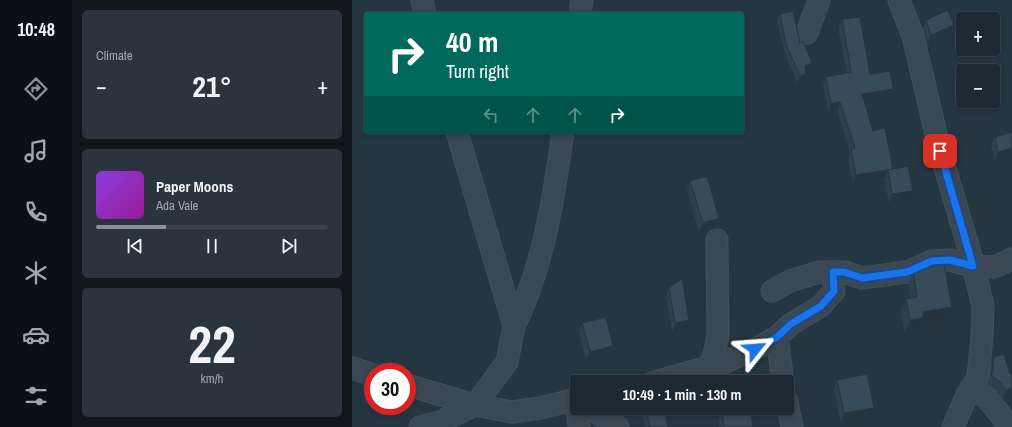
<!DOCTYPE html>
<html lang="en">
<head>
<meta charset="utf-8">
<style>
	:root { --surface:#1c2832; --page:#29343e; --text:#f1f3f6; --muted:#a0a6ac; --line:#3a444d; --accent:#8c9099 }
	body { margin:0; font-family:"Archivo Narrow",sans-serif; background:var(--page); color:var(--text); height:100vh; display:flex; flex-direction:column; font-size:15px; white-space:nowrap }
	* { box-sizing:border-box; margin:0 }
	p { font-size:13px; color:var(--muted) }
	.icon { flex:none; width:22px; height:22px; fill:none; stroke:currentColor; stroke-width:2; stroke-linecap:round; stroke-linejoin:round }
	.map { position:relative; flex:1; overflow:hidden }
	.drawer { display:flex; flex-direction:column; gap:10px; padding:10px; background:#0f161c; width:280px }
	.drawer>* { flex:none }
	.banner { position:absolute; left:12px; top:12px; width:380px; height:122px; border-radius:4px; box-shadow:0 2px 6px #0003,0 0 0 1px var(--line); background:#00695c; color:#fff; overflow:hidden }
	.buttons { position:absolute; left:604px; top:12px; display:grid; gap:8px }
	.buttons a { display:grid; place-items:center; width:44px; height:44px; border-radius:4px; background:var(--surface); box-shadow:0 2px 6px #0003,0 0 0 1px var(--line); font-size:20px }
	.speed { position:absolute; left:12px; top:363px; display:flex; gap:8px; font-size:20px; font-weight:700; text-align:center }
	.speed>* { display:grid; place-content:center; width:52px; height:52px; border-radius:50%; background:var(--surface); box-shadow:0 2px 6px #0003,0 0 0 1px var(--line); line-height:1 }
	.speed .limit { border:6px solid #d22; background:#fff; color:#111 }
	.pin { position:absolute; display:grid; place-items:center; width:34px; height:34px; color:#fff; margin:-17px; border-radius:8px; box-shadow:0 2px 6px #0006 }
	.me { position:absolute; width:44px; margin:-22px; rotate:62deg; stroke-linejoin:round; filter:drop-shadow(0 0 3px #0008) }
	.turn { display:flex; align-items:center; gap:14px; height:84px; padding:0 16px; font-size:18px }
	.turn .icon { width:52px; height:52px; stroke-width:2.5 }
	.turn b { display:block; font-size:28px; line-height:34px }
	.lanes { display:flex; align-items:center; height:38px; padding:0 16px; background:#0003; justify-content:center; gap:20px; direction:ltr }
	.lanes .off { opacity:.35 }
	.big { font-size:30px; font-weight:700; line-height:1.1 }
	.drawer .card { flex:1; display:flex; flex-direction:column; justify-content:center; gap:6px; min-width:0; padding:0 14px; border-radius:6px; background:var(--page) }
	.drawer .dial { align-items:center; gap:0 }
	.dial b { font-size:52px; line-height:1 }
	.song { display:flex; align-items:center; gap:12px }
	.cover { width:48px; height:48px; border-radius:6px; background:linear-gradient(135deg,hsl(270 70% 55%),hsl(300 70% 35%)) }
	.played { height:4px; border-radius:2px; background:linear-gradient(90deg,var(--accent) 30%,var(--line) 30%) }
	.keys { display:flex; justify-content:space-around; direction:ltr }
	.heat { display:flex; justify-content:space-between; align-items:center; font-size:22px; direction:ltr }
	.trip { position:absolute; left:218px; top:375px; width:224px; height:40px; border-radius:4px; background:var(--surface); box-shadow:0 2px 6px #0003,0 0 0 1px var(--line); font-weight:700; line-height:40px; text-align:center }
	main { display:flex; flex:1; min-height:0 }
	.tabs { display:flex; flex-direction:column; width:72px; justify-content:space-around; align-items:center; background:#0b1014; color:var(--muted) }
	.tabs .icon { width:28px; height:28px }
	.tabs .selected { color:var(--accent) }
	.tabs b { font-size:18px; color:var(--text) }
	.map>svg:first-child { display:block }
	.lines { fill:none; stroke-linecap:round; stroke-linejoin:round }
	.minor-casing { stroke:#43515c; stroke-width:23 }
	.minor { stroke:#3a4853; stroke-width:21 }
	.wall { fill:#2f404d }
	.shaded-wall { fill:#26343e }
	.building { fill:#374b59; stroke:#26343e }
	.route-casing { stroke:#114b97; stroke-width:10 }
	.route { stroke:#1a73e8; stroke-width:7 }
</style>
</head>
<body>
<main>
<nav class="tabs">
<b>10:48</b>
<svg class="icon selected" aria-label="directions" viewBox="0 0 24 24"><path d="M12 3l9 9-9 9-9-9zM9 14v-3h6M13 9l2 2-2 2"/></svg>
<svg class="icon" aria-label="music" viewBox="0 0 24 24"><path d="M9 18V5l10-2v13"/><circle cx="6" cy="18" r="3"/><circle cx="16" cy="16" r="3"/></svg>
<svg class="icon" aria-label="phone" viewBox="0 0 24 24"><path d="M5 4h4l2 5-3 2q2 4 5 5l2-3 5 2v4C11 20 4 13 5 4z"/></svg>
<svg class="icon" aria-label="climate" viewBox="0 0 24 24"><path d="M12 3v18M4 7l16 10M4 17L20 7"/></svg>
<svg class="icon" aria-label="car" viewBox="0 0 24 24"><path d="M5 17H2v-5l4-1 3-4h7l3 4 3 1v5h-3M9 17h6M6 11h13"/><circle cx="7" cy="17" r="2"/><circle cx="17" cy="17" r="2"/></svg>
<svg class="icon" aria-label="filters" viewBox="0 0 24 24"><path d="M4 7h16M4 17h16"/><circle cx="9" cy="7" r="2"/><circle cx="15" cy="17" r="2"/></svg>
</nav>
<section class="drawer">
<div class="card"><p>Climate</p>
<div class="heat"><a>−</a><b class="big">21°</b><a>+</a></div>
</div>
<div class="card">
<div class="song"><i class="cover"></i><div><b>Paper Moons</b><p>Ada Vale</p></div></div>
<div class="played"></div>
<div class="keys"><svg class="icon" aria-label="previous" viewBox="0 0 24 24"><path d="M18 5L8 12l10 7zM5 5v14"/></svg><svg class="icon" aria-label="pause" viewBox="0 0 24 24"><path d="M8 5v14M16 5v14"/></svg><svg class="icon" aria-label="next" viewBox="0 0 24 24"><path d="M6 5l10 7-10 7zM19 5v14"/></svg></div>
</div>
<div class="card dial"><b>22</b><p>km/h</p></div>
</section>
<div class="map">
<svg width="660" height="427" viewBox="0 0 660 427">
	<rect width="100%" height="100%" fill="#253643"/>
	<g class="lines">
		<g class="minor-casing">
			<g id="minor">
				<path d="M70,0L73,14"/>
				<path d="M547,0L561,36L588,151L617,249L631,306L630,336L626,377L615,395L601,427"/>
				<path d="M228,14L230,0"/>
				<path d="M455,33L467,0"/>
				<path d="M420,291L438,281L467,272H492L510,278L555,272L580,261L598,260L621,266L642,267L660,259"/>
				<path d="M162,326C191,269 202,196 211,132"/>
				<path d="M359,366L366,336L365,240"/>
				<path d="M0,368L21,375"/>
				<path d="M302,382L371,363L403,349L425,337"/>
				<path d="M431,382L425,337L439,324L469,306L482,291L481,272"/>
				<path d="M55,385L123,405L160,412L188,408L225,399"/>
				<path d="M619,388L635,398L658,427"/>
				<path d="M435,402L440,427"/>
				<path d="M225,408L227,427"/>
				<path d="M238,408L266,427"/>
				<path d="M68,427L88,422L123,405L155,362L162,326L105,132"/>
			</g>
		</g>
		<use href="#minor" class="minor"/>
	</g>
	<g class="wall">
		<path d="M428,14L457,70L454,72V74L452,81L445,83L432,51L425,21Z"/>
		<path d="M490,19L518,74L541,89L538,97L512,101L521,131L541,169L558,200L537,203L532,179L533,178L501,184L496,157L498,152L485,111L476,113L471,86L474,77L495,73L486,28Z"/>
		<path d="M574,20L599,34L576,44L571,29Z"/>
		<path d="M660,132V156L643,160L639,146L643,137Z"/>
		<path d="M338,181L367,218L364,226L347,232L335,190Z"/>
		<path d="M561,271L595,319L569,324L567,331L553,333L549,312L554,299L559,298L556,284Z"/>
		<path d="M317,288L333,329L320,332L314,297Z"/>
		<path d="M230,323L261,346L258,355L234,361L227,332Z"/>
		<path d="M642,357L658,374L660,373V396L651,399L644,390L636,384L638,378L639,366Z"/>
		<path d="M485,380L518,417L489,422L482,389Z"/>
		<path d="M292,408H312L316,427H293L290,413Z"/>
		<path d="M370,411L401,427H367L366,420Z"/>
	</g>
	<g class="shaded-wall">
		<path d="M602,25L599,34L576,44L579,35Z"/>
		<path d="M460,63L457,70L450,74L453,66Z"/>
		<path d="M454,74L452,81L445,83L448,76Z"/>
		<path d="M541,89L538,97L507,102L510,94Z"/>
		<path d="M488,102L485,111L476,113L479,104Z"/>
		<path d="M660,148V156L643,160L646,152Z"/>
		<path d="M541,169L538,177L536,170L533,178L501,184L504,175Z"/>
		<path d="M561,191L558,200L537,203L540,194Z"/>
		<path d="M367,218L364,226L347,232L351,223Z"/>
		<path d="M600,307L595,319L569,324L567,331L553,333L558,320L571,312Z"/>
		<path d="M337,320L333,329L320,332L323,323Z"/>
		<path d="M261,346L258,355L234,361L238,352Z"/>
		<path d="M660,388V396L651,399L654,390Z"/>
		<path d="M522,408L518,417L489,422L492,413Z"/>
	</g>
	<g class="building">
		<path d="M596,10L602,25L579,35L574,20Z"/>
		<path d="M441,11L448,43L451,41L460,63L453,66L454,74L448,76L434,44L428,14Z"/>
		<path d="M508,17L518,74L538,71L541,89L510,94L521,131L533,128L541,169L504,175L499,149L503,148L488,102L479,104L474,77L499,72L490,19Z"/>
		<path d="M660,132V148L646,152L643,137Z"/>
		<path d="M556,166L561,191L540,194L536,170Z"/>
		<path d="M355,176L367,218L351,223L338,181Z"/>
		<path d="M592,264L600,307L571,312V318L558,320L554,299L565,297L561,271L570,268Z"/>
		<path d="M330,278L337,320L323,323L317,288Z"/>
		<path d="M254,317L261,346L238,352L230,323Z"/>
		<path d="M652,354L658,374L660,373V388L654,390L647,381L639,375L641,369L642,357Z"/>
		<path d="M515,374L522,408L492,413L485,380Z"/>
		<path d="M294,408H312L316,427H298Z"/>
		<path d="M389,408H398L401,427H372L370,411Z"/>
	</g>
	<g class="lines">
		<g class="route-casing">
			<path id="route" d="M403,349L425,337L439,324L469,306L482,291L481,272H492L510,278L555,272L580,261L598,260L621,266L588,151"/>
		</g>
		<use href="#route" class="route"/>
	</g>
</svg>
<div class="buttons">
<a>+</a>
<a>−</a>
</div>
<div class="speed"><div class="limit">30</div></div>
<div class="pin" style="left:588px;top:151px;background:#d93025"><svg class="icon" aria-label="arrive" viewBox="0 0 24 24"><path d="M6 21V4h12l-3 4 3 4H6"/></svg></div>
<svg class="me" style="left:403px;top:349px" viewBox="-20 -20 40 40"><path d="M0-17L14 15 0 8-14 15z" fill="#1a73e8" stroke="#fff" stroke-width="4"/></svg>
<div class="trip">10:49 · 1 min · 130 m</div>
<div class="banner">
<div class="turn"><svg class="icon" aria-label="right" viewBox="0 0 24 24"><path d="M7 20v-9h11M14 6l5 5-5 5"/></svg><div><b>40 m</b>Turn right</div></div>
<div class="lanes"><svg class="icon off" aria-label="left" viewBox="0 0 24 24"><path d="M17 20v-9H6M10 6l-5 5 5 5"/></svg><svg class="icon off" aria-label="ahead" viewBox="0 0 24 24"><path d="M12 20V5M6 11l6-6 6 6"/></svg><svg class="icon off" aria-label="ahead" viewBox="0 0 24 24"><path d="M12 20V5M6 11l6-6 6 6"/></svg><svg class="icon" aria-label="right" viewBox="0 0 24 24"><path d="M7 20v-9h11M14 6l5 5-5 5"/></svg></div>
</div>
</div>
</main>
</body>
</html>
